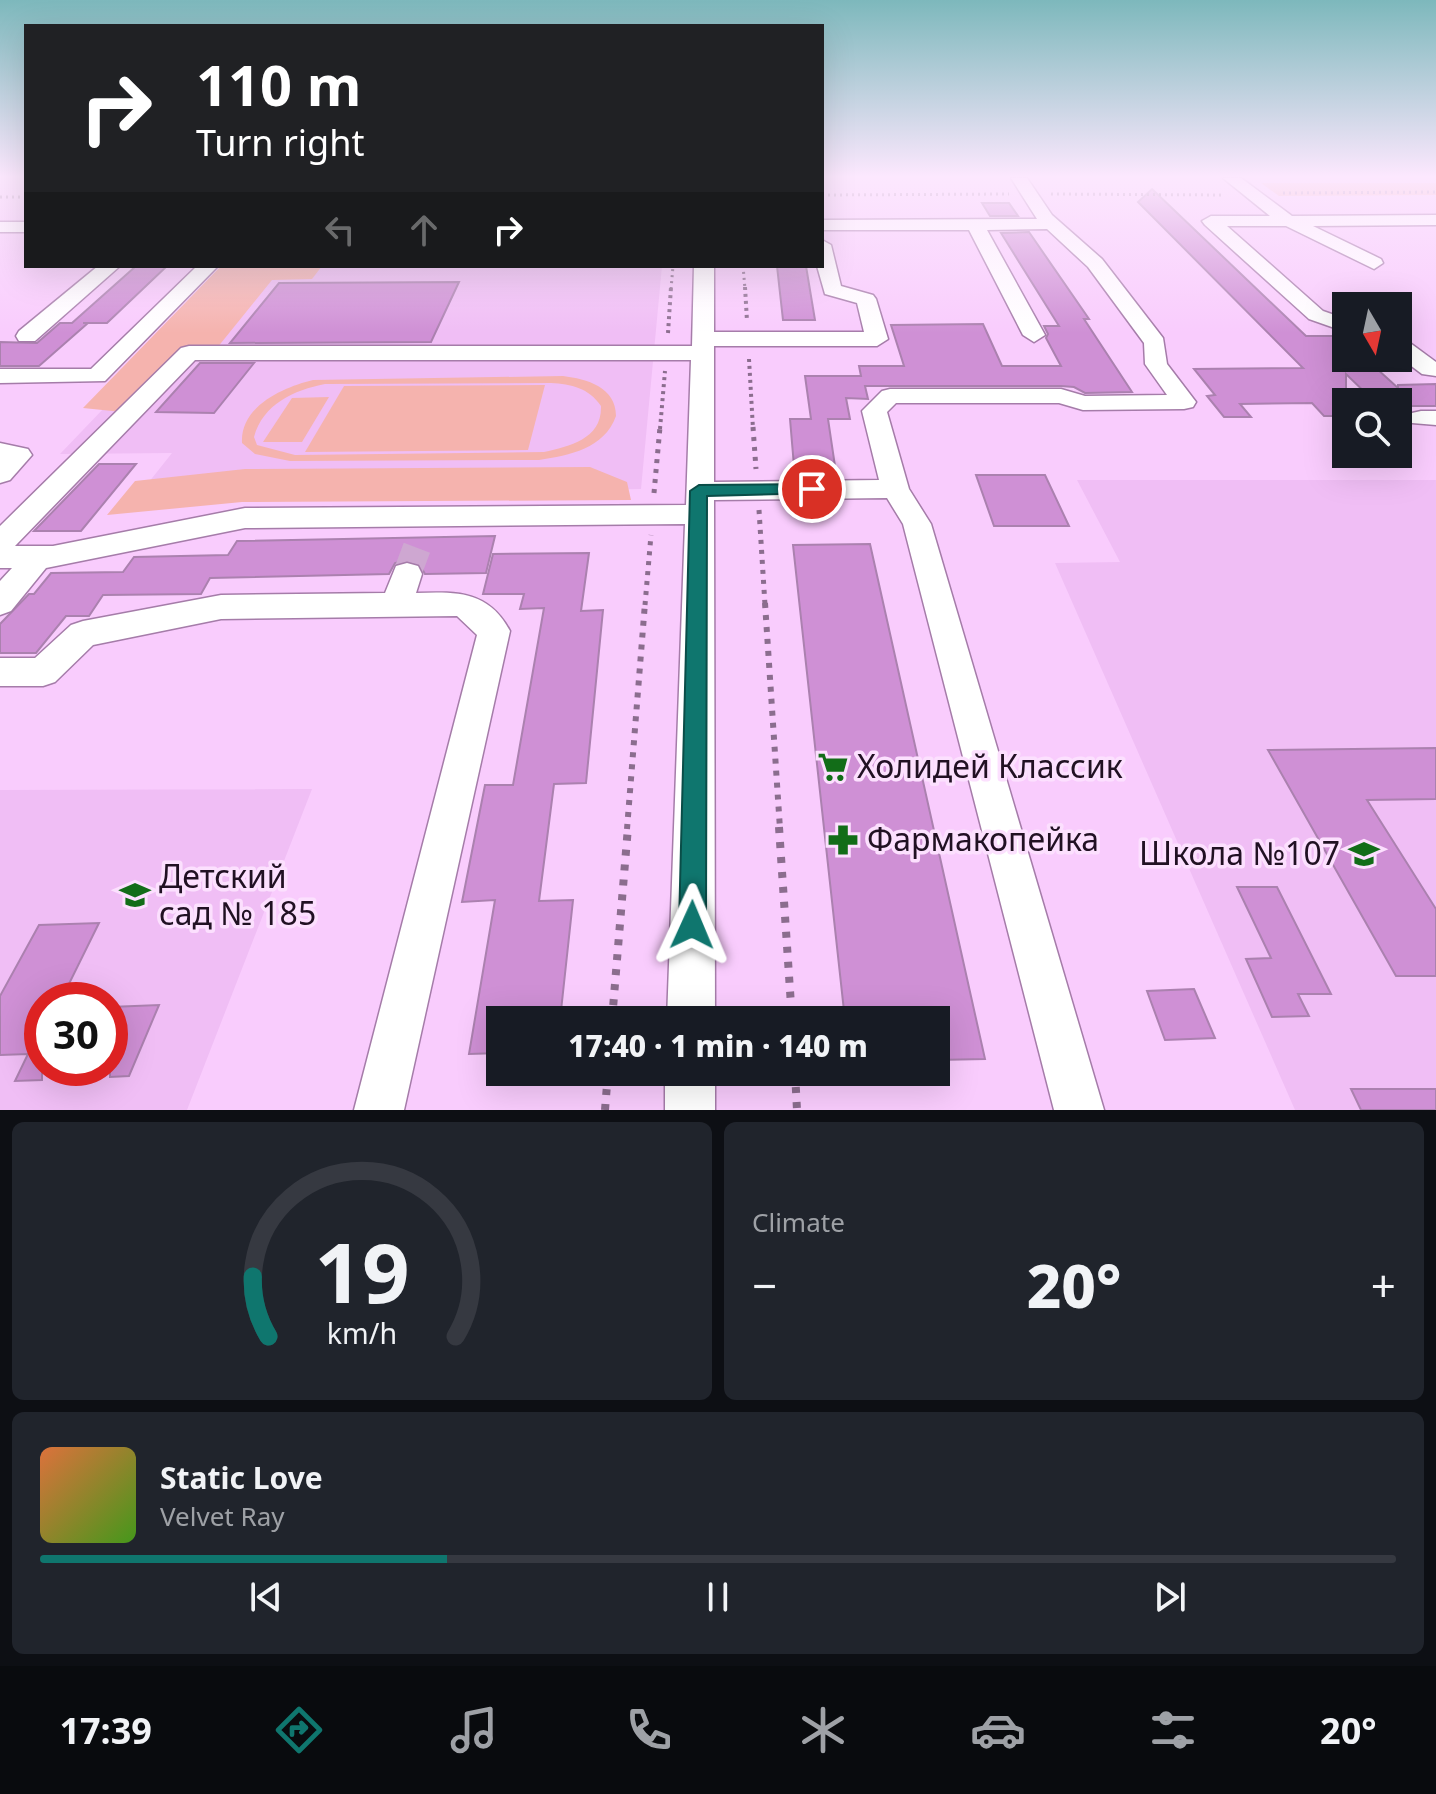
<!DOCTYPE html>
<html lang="en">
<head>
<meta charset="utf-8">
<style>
	:root { --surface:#171b24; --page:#20242c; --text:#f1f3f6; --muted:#9ea1a6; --line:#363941; --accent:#0f766e }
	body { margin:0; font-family:"Noto Sans",sans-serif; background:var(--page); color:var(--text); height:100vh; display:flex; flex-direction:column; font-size:30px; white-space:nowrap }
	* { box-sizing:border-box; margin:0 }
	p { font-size:26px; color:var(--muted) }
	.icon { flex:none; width:44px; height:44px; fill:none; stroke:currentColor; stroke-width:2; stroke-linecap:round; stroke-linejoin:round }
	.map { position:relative; height:1110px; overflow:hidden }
	.panel { display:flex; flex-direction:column; gap:12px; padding:12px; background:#0d0f14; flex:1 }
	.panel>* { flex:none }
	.top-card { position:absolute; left:24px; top:24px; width:800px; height:244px; border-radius:0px; box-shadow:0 8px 32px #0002; background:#202124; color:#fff; overflow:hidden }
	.needle { width:52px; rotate:171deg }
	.fabs { position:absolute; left:1332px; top:292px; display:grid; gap:16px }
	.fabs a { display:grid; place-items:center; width:80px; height:80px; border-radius:0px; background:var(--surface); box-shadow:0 8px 32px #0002; font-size:40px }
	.speed { position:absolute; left:24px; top:982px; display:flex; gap:16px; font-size:40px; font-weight:700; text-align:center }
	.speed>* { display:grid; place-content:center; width:104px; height:104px; border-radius:50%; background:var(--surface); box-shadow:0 8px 32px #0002; line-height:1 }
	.speed .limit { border:12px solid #d22; background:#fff; color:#111 }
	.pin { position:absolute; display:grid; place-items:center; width:68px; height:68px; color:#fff; margin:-34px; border:4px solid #fff; border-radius:50%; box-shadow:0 2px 8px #0007 }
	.me { position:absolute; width:88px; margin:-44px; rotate:1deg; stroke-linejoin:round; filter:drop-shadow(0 0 6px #0008) }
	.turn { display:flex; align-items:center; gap:28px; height:168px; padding:0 40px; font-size:36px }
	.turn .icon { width:104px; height:104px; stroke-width:2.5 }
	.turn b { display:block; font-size:56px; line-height:68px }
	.lanes { display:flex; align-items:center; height:76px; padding:0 40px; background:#0003; justify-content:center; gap:40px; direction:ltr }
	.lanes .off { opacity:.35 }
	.big { font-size:60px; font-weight:800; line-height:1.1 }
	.panel .tile { flex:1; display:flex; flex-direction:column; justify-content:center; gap:12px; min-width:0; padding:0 28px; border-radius:12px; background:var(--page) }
	.panel .dial { align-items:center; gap:0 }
	.dial svg { height:208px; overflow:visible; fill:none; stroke:var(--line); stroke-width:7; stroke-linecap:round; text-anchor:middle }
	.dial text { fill:var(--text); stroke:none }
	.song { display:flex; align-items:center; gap:24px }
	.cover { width:96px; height:96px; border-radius:12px; background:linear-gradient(135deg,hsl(20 70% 55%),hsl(100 70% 35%)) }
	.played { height:8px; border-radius:4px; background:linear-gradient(90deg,var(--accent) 30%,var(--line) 30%) }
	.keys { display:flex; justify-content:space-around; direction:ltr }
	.heat { display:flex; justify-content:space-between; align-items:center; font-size:44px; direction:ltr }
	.panel .tiles { flex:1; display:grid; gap:12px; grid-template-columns:1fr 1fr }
	.tile:last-child { grid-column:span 2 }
	.trip { position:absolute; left:486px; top:1006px; width:464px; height:80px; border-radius:0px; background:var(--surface); box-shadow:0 8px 32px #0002; font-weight:800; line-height:80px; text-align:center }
	.dock { display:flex; height:128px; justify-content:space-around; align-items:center; background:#090b0e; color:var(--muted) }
	.dock .icon { width:56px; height:56px }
	.dock .current { color:var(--accent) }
	.dock b { font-size:36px; color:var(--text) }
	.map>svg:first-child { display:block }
	.built { fill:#f0bef5; fill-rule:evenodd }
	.green { fill:#f5b3ae; fill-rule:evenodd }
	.building { fill:#cf90d5; stroke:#ab81af; stroke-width:2 }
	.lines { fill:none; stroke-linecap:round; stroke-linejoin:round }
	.minor-tunnel { stroke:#cea7d1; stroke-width:28; stroke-dasharray:28 14; stroke-linecap:butt }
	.minor-casing { stroke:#a57ca9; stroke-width:3 }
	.path-far4 { stroke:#8b6d8e; stroke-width:3; stroke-dasharray:2 4; stroke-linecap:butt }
	.path-far3 { stroke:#8b6d8e; stroke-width:4; stroke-dasharray:3 4; stroke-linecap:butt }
	.path-far2 { stroke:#8b6d8e; stroke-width:5; stroke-dasharray:4 6; stroke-linecap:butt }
	.path-far1 { stroke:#8b6d8e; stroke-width:6; stroke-dasharray:5 7; stroke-linecap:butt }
	.path { stroke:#8b6d8e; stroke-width:8; stroke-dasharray:6 9; stroke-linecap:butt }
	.minor { fill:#fff; fill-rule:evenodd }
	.route { fill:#0f766e; stroke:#0a4d48; stroke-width:2 }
	.labels { text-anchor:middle; stroke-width:7; stroke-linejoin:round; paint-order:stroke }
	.near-poi-label { font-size:32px; fill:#211123; stroke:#fce0fe; text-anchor:start }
</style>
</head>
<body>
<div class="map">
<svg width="1436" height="1110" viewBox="0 0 1436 1110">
	<rect width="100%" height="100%" fill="#f9ccfd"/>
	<g class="built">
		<path d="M240,266H662L641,489L137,497L172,453L60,454Z"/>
		<path d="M1077,480H1436V1110H1295L1055,563L1120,562Z"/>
		<path d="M312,789L187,1110H0V790ZM42,1000H110V1068H42Z"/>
	</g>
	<g class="green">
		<path d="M1261,183H1436V195L1279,196Z"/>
		<path d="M221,266H322L312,279L272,280L217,348H183L122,412L83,408Z"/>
		<path d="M563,376C587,379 616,387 616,416C604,449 570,455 539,460L290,461L255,454L242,443C240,406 284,387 313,380ZM551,383C571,384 589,388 601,406C602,439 570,446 544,452L295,455L257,445L254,437C263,404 294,390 325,384Z"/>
		<path d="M545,385L528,450L305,452L344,386Z"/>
		<path d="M329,397L302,442H263L292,398Z"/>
		<path d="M590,467L627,482L631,500L242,502L107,515L135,481L245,469Z"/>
	</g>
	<g class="building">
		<path d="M1152,189L1306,336H1346V358H1365L1398,388V385L1436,384V406H1398V402H1375L1346,374V416H1324L1312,403L1240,404L1251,417H1224L1207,396L1215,395L1194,369L1303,368L1138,202Z"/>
		<path d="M982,203H1009L1018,216H990Z"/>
		<path d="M1029,232L1089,319H1084L1132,392L1085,393L1074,387L1061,386H865L868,399L846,398L850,419H828L835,466H794L790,419H811L805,376H861L859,366H904L891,325L983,324L1002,366H1061L1046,338L1048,334L1044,326H1059L1001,233Z"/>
		<path d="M136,266H167L107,323H83H88L39,366H0V342L37,343L60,323H72Z"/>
		<path d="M777,266H806L815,320H783Z"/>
		<path d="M459,282L431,342L230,343L279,283Z"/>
		<path d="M200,363H254L214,413L156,412Z"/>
		<path d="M99,464H136L81,531H34Z"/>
		<path d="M976,475H1045L1069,526H994Z"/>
		<path d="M495,536L486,573L425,574L419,563L406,560L395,563L389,574L210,578L201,594L103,595L89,616H66L36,653H0V624L29,594H34L51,573L123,572L134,557L228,555L237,541Z"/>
		<path d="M870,544L985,1059L936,1060V1020H845L793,545Z"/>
		<path d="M589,553L581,611L603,610L586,783L554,784L539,901L573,900L560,1020H500V1053L469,1054L495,900L462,902L485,785H513L544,608L520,609L524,594H483L493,554Z"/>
		<path d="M1436,748V799L1367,800L1436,909V976H1396L1268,750Z"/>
		<path d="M1237,887H1277L1331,994H1298L1309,1016L1272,1017L1246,959L1271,958Z"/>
		<path d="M99,923L61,1000H42V1080L15,1081L28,1054L0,1055V996L39,925Z"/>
		<path d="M1194,989L1215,1038L1165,1040L1147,991Z"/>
		<path d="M159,1005L129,1076L110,1077V1007Z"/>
		<path d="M1351,1089H1436V1110H1361Z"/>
	</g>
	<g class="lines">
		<path class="minor-tunnel" d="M407,574L421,537"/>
		<g class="minor-casing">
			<g id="minor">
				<path d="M1011,178H1027L1052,215L1102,259L1163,338L1167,364L1196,402L1193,407L1184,409L1083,410L1059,403H896L887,412L909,489L931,524L1104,1110H1054L903,524L887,498L714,500L715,1020H667L685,524L245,528L46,568L11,611L0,615V581L12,568H0V526L181,348L189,346H692L694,266H714V332H864L857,303L825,294L817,266H822V240L831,245L841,286L873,295L876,299L888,339L877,346H714V482L879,480L862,411L882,391L890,389H1061L1085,396L1167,395L1145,364L1144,343L1088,267L1047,229L987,230L1045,335L1034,342L1023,335L969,230H822V220L1037,219ZM195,360H691L686,505L245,508L53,546H15Z"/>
				<path d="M1223,178H1241L1292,216L1436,215V225L1313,226L1381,259L1383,263L1374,269L1286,226H1227L1323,311L1346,319V332L1309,319L1205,225L1202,221L1211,216H1270Z"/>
				<rect x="0" y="222" width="26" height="10"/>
				<path d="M98,266H120L35,341H19L16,336L19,331Z"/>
				<path d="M197,266H218L105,381L0,383V369H91Z"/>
				<path d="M1398,338L1406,340L1436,362V376L1422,374L1398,356Z"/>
				<path d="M1421,411H1436V425L1412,423L1409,418L1412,413Z"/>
				<path d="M0,443L28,449L32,455L10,480L0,483Z"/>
				<path d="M407,563L418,566L422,574L416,593C456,592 488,590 510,631L404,1110H354L477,635L457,616L221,619L93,645L55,682L43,686H0V658H35L71,625L83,621L221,595L385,593L396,566Z"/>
				<rect x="665" y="1072" width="50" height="38"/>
			</g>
		</g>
		<g class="path-far4">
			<path d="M1283,193L1436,192"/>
			<path d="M1051,194L1225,195"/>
			<path d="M822,195L1009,194"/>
			<path d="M0,197H26"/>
			<path d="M743,266L745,289"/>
			<path d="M671,289L673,266"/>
		</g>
		<g class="path-far3">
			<path d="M745,287L747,321"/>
			<path d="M668,333L671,287"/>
			<path d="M749,359L753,429"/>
			<path d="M660,429L665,371"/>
		</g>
		<g class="path-far2">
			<path d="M753,427L756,469"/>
			<path d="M654,493L660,427"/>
			<path d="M759,510L765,605"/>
			<path d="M645,605L651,535"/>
		</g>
		<g class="path-far1">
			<path d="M765,603L780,829"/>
			<path d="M627,829L645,603"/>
		</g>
		<g class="path">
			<path d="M779,827L792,1020"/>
			<path d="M612,1020L628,827"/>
			<path d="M795,1072L797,1110"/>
			<path d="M605,1110L608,1072"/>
		</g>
		<use href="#minor" class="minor"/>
	</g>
	<linearGradient id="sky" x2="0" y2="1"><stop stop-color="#7db8bc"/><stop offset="0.53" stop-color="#fce8fe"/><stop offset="1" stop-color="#fce8fe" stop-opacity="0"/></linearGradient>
	<rect width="1436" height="333" fill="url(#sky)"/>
	<path class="route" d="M812,484L818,486L821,489L818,493L707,496L706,925L702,934L692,938L683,934L679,925L690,491L699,485Z"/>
	<defs>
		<g id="supermarket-bare" transform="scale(2.4)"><path d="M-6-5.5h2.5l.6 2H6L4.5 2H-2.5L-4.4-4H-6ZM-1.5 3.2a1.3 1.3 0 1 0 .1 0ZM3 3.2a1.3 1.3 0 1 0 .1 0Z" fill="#126d18" stroke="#fce0fe" stroke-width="2.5" paint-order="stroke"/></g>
		<g id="pharmacy-bare" transform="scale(2.4)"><path d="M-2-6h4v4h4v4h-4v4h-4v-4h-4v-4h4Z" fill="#126d18" stroke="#fce0fe" stroke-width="2.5" paint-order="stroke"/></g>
		<g id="school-bare" transform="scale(2.4)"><path d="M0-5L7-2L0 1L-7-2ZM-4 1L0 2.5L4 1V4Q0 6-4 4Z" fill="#126d18" stroke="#fce0fe" stroke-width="2.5" paint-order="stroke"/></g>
	</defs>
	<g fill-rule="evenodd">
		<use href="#supermarket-bare" x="833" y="767"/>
		<use href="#pharmacy-bare" x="843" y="840"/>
		<use href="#school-bare" x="1364" y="854"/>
		<use href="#school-bare" x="135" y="895"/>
	</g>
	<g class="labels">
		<g class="near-poi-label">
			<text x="857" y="778">Холидей Классик</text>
			<text x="867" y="851">Фармакопейка</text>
			<text x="1340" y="865" text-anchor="end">Школа №107</text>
			<text x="159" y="888">Детский<tspan x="159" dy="37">сад № 185</tspan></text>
		</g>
	</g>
</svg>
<div class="fabs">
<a><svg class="needle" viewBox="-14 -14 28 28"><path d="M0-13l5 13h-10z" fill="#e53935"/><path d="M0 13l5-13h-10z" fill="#9ea1a6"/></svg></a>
<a><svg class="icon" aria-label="search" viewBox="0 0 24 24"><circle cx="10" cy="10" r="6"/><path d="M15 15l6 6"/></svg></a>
</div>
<div class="speed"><div class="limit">30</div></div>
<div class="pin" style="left:812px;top:489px;background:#d93025"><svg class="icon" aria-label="arrive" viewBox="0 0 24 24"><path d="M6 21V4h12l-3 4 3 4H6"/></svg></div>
<svg class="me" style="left:692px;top:925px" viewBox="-20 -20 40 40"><path d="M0-17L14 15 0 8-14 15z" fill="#0f766e" stroke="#fff" stroke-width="4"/></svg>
<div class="trip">17:40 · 1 min · 140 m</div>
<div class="top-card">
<div class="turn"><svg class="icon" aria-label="right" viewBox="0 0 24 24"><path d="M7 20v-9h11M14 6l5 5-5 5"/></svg><div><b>110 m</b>Turn right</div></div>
<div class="lanes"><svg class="icon off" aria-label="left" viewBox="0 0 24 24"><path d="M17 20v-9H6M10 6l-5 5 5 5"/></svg><svg class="icon off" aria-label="ahead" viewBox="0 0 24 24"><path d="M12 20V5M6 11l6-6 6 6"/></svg><svg class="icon" aria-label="right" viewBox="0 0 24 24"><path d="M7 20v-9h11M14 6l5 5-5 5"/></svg></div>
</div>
</div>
<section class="panel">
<div class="tiles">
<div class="tile dial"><svg viewBox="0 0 100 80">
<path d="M14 69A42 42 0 1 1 86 69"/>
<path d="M14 69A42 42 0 0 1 8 46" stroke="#0f766e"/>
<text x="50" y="56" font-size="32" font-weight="700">19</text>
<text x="50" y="72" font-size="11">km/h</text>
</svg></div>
<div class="tile"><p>Climate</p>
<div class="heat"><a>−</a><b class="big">20°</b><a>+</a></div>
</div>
<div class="tile">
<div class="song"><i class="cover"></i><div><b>Static Love</b><p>Velvet Ray</p></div></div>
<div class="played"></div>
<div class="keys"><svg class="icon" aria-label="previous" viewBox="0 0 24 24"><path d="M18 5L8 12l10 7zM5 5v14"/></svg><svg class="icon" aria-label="pause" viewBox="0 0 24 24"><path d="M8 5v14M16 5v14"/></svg><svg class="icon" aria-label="next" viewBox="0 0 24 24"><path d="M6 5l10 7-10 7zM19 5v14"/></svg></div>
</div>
</div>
</section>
<nav class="dock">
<b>17:39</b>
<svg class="icon current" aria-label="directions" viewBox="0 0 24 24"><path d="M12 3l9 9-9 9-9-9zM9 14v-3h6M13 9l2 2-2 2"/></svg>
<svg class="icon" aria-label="music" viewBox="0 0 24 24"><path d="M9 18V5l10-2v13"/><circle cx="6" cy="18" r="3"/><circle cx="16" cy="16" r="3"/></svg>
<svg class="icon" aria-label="phone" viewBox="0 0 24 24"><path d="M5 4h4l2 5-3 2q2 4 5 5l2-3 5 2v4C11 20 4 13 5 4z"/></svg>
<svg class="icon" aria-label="climate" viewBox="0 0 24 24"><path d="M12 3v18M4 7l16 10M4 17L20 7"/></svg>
<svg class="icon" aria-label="car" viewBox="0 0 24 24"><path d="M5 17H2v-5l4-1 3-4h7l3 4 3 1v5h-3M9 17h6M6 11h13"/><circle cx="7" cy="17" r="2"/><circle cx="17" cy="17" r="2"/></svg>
<svg class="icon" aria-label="filters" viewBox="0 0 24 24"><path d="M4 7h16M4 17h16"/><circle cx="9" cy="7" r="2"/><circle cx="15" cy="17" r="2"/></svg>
<b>20°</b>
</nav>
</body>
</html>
